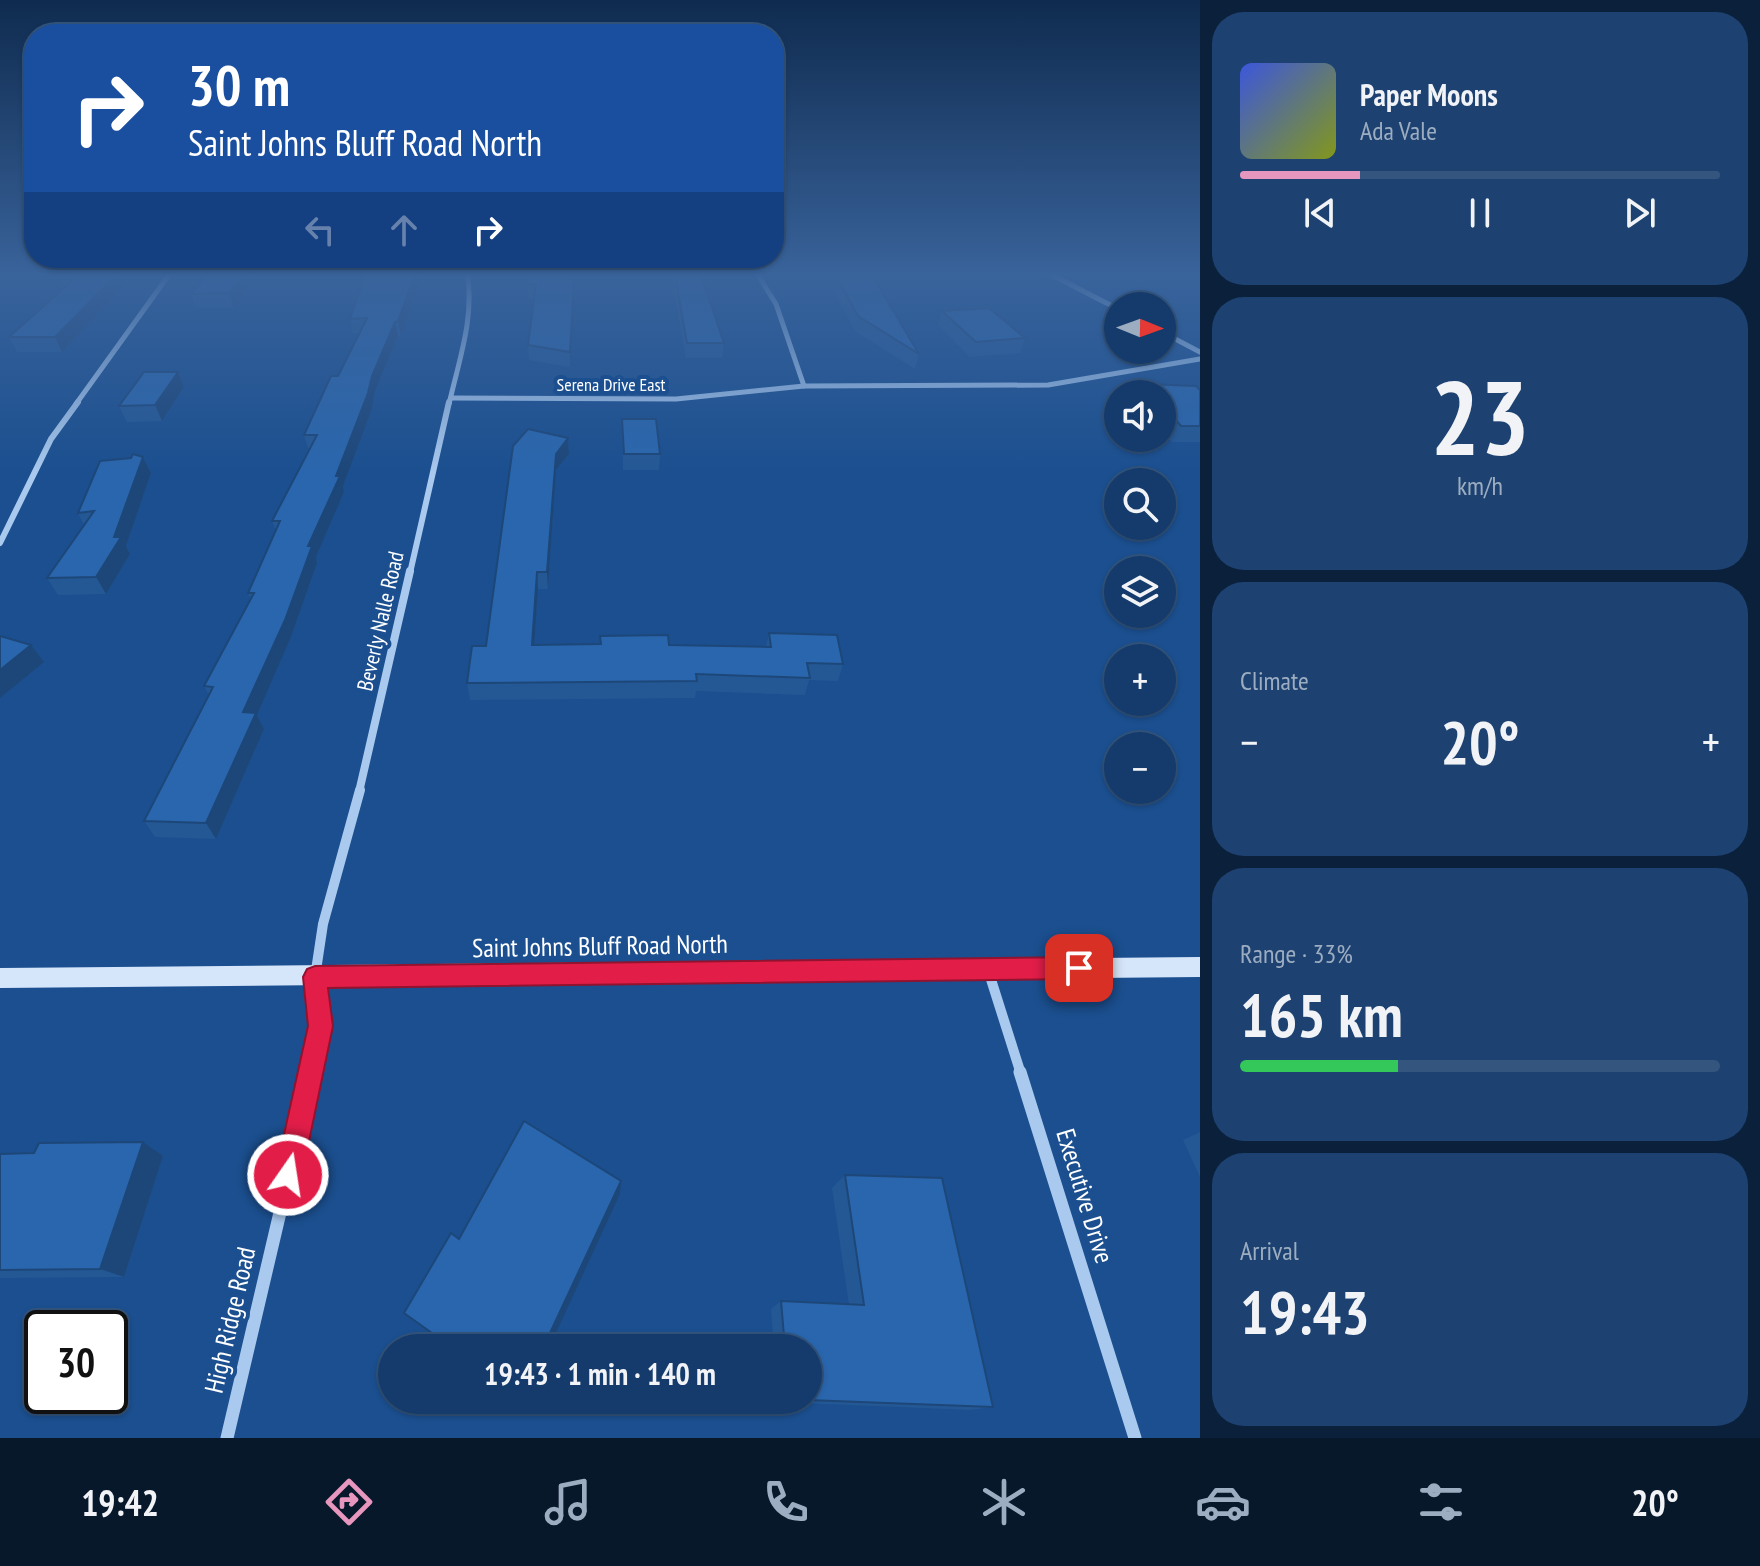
<!DOCTYPE html>
<html lang="en">
<head>
<meta charset="utf-8">
<style>
	:root { --surface:#143b6b; --page:#1d4271; --text:#f1f3f6; --muted:#9dadc1; --line:#33557e; --accent:#e797bd }
	body { margin:0; font-family:"PT Sans Narrow",sans-serif; background:var(--page); color:var(--text); height:100vh; display:flex; flex-direction:column; font-size:30px; white-space:nowrap }
	* { box-sizing:border-box; margin:0 }
	p { font-size:26px; color:var(--muted) }
	.icon { flex:none; width:44px; height:44px; fill:none; stroke:currentColor; stroke-width:2; stroke-linecap:round; stroke-linejoin:round }
	.map { position:relative; flex:1; overflow:hidden }
	.sheet { display:flex; flex-direction:column; gap:12px; padding:12px; background:#0b203b; width:560px }
	.sheet>* { flex:none }
	.guide { position:absolute; left:24px; top:24px; width:760px; height:244px; border-radius:32px; box-shadow:0 2px 6px #0004,0 0 0 2px var(--line); background:#1a4fa0; color:#fff; overflow:hidden }
	.needle { width:52px; rotate:91deg }
	.controls { position:absolute; left:1104px; top:292px; display:grid; gap:16px }
	.controls a { display:grid; place-items:center; width:72px; height:72px; border-radius:50%; background:var(--surface); box-shadow:0 2px 6px #0004,0 0 0 2px var(--line); font-size:40px }
	.speed { position:absolute; left:24px; top:1310px; display:flex; gap:16px; font-size:40px; font-weight:700; text-align:center }
	.speed>* { display:grid; place-content:center; width:104px; height:104px; border-radius:50%; background:var(--surface); box-shadow:0 2px 6px #0004,0 0 0 2px var(--line); line-height:1 }
	.speed .limit { border:4px solid #111; border-radius:12px; background:#fff; color:#111 }
	.pin { position:absolute; display:grid; place-items:center; width:68px; height:68px; color:#fff; margin:-34px; border-radius:16px; box-shadow:0 4px 12px #0006 }
	.me { position:absolute; width:88px; margin:-44px; rotate:13deg; stroke-linejoin:round; filter:drop-shadow(0 0 6px #0008) }
	.turn { display:flex; align-items:center; gap:28px; height:168px; padding:0 32px; font-size:36px }
	.turn .icon { width:104px; height:104px; stroke-width:2.5 }
	.turn b { display:block; font-size:56px; line-height:68px }
	.lanes { display:flex; align-items:center; height:76px; padding:0 32px; background:#0003; justify-content:center; gap:40px; direction:ltr }
	.lanes .off { opacity:.35 }
	.big { font-size:60px; font-weight:600; line-height:1.1 }
	.sheet .widget { flex:1; display:flex; flex-direction:column; justify-content:center; gap:12px; min-width:0; padding:0 28px; border-radius:32px; background:var(--page) }
	.sheet .dial { align-items:center; gap:0 }
	.dial b { font-size:104px; line-height:1 }
	.song { display:flex; align-items:center; gap:24px }
	.cover { width:96px; height:96px; border-radius:12px; background:linear-gradient(135deg,hsl(230 70% 55%),hsl(70 70% 35%)) }
	.played { height:8px; border-radius:4px; background:linear-gradient(90deg,var(--accent) 25%,var(--line) 25%) }
	.keys { display:flex; justify-content:space-around; direction:ltr }
	.heat { display:flex; justify-content:space-between; align-items:center; font-size:44px; direction:ltr }
	.charge { height:12px; border-radius:6px; background:linear-gradient(90deg,#34c759 33%,var(--line) 0) }
	.trip { position:absolute; left:378px; top:1334px; width:444px; height:80px; border-radius:40px; background:var(--surface); box-shadow:0 2px 6px #0004,0 0 0 2px var(--line); font-weight:600; line-height:80px; text-align:center }
	.tabs { display:flex; height:128px; justify-content:space-around; align-items:center; background:#08182b; color:var(--muted) }
	.tabs .icon { width:56px; height:56px }
	.tabs .selected { color:var(--accent) }
	.tabs b { font-size:36px; color:var(--text) }
	main { display:flex; flex:1; min-height:0 }
	.map>svg:first-child { display:block }
	.lines { fill:none; stroke-linecap:round; stroke-linejoin:round }
	.street-far4 { stroke:#a9c9ee; stroke-width:5 }
	.street-far3 { stroke:#a9c9ee; stroke-width:6 }
	.street-far2 { stroke:#a9c9ee; stroke-width:8 }
	.street-far1 { stroke:#a9c9ee; stroke-width:10 }
	.street { stroke:#a9c9ee; stroke-width:13 }
	.secondary { fill:#d6e6fa; fill-rule:evenodd }
	.wall { fill:#245895 }
	.shaded-wall { fill:#1d4779 }
	.building { fill:#2a66ad; stroke:#1d4779; stroke-width:2 }
	.route { fill:#e11d48; stroke:#92132f; stroke-width:2 }
	.labels { text-anchor:middle; stroke-width:8; stroke-linejoin:round; paint-order:stroke }
	.far-street-label { font-size:18px; fill:#fff; stroke:#1b4f8f }
	.street-label { font-size:22px; fill:#fff; stroke:#1b4f8f }
	.near-street-label { font-size:26px; fill:#fff; stroke:#1b4f8f }
</style>
</head>
<body>
<main>
<div class="map">
<svg width="1200" height="1438" viewBox="0 0 1200 1438">
	<rect width="100%" height="100%" fill="#1b4f8f"/>
	<g class="lines">
		<g class="street-far4">
			<path d="M756,272L776,304L804,386"/>
			<path d="M1046,272L1118,309"/>
			<path d="M1162,332L1200,352"/>
			<path d="M451,398L676,399L804,386L1048,385L1200,359"/>
			<path d="M76,404L171,272"/>
			<path d="M449,404C459,360 475,317 467,272"/>
		</g>
		<g class="street-far3">
			<path d="M0,543L51,439L78,402"/>
			<path d="M410,573L449,402"/>
		</g>
		<path class="street-far2" d="M359,792L410,571"/>
		<g class="street-far1">
			<path d="M988,970L1021,1074"/>
			<path d="M312,1074L321,1026L315,977L323,924L360,790"/>
		</g>
		<g class="street">
			<path d="M1020,1072L1135,1438"/>
			<path d="M227,1438L313,1072"/>
		</g>
		<path class="secondary" d="M1200,957V977L0,988V968Z"/>
	</g>
	<g class="wall">
		<path d="M67,272H129L131,278L62,352H17L9,337L63,288L59,279Z"/>
		<path d="M258,272L234,308H196L191,294Z"/>
		<path d="M525,272H570L574,297L570,367L529,360L528,345L534,298H528Z"/>
		<path d="M671,272H700L724,343L722,358H686Z"/>
		<path d="M824,272H870L919,354L915,369L855,331Z"/>
		<path d="M365,275L419,285L401,336H398L375,391L372,409L343,486L344,492L316,557L317,563L291,637L257,715L264,729L216,839L155,837L144,821L209,695L204,686L251,599L248,593L276,531L272,521L309,450L304,435L338,376L359,333L353,334L350,319Z"/>
		<path d="M942,311L1025,338L1020,353L970,357L938,325Z"/>
		<path d="M178,372L184,387L162,421L127,422L119,406Z"/>
		<path d="M1145,384L1200,390V442H1172L1162,430V394H1140Z"/>
		<path d="M622,419L660,454L659,470H623Z"/>
		<path d="M568,438L569,454L556,470L548,589H538L534,645H669L766,647L769,633L843,664L838,681L809,680L805,695L696,691L695,698L470,700L467,683L486,646Z"/>
		<path d="M143,457L151,473L126,546L130,554L106,594L58,595L47,578L84,525L78,513Z"/>
		<path d="M1200,1132V1177L1183,1140Z"/>
		<path d="M0,1154L163,1156L124,1277L0,1278Z"/>
		<path d="M845,1175L993,1407L970,1410L779,1402V1400H808V1348H774L771,1309L781,1301L849,1305L832,1188Z"/>
	</g>
	<g class="shaded-wall">
		<path d="M119,272H129L131,278L62,352L55,337Z"/>
		<path d="M245,272H258L234,308L229,293Z"/>
		<path d="M417,272L419,285L401,336L398,321Z"/>
		<path d="M574,283V297L570,367V352Z"/>
		<path d="M395,322L398,336L375,391L372,409L343,486L344,492L316,557L317,563L291,637L257,715L264,729L216,839L206,823L243,712L336,476L372,376Z"/>
		<path d="M178,372L184,387L162,421L155,405Z"/>
		<path d="M568,438L569,454L556,470L548,589L547,572L556,454Z"/>
		<path d="M143,457L151,473L126,546L130,554L106,594L96,577Z"/>
		<path d="M537,572L538,589L533,662L532,645Z"/>
		<path d="M31,645L44,662L0,698V670Z"/>
		<path d="M143,1142L163,1156L124,1277L100,1269Z"/>
		<path d="M621,1181L620,1194L549,1348H543Z"/>
	</g>
	<g class="building">
		<path d="M67,272H119L55,337H9L74,279H59Z"/>
		<path d="M209,272H245L229,293L191,294Z"/>
		<path d="M364,272H416L398,321L395,322L372,376L368,393L336,476H340L308,546H312L285,620L243,712L256,713L206,823L144,821L213,687L204,686L254,593H248L280,521H272L317,435H304L331,376H338L367,318L350,319L365,275Z"/>
		<path d="M526,272H570L574,283L570,352L528,345L536,284H528Z"/>
		<path d="M674,272H700L724,343H687Z"/>
		<path d="M834,272H870L919,354L858,316Z"/>
		<path d="M989,308L1025,338L976,342L942,311Z"/>
		<path d="M144,372H178L155,405L119,406Z"/>
		<path d="M1145,384L1196,386L1200,390V426H1181L1162,404V394H1154Z"/>
		<path d="M622,419H656L660,454H624Z"/>
		<path d="M528,429L568,438L556,454L547,572H537L532,645L601,644L600,636L668,635L669,645L771,647L769,633L837,635L843,664L807,663L810,678L696,674L697,681L467,683L472,646H486L513,446Z"/>
		<path d="M133,454L143,457L114,537H121L96,577L47,578L94,511L78,513L100,461L131,458Z"/>
		<path d="M0,636L31,645L0,670Z"/>
		<path d="M524,1121L621,1181L543,1348H453L404,1313L451,1233L459,1239Z"/>
		<path d="M143,1142L100,1269L0,1270V1154L34,1153L39,1143Z"/>
		<path d="M845,1175L942,1178L993,1407L808,1400V1348H785L781,1301L864,1305Z"/>
	</g>
	<linearGradient id="sky" x2="0" y2="1"><stop stop-color="#0f2b4f"/><stop offset="0.58" stop-color="#39639b"/><stop offset="1" stop-color="#39639b" stop-opacity="0"/></linearGradient>
	<rect width="1200" height="473" fill="url(#sky)"/>
	<path class="route" d="M1079,957L1087,960L1090,968L1087,976L1079,979L328,988L333,1026L302,1175L298,1185L288,1189L279,1185L275,1175L308,1026L303,977L307,969L315,966Z"/>
	<g class="labels">
		<g class="far-street-label">
			<text x="611" y="391">Serena Drive East</text>
		</g>
		<g class="street-label">
			<text transform="translate(380 621) rotate(-77)" y="8">Beverly Nalle Road</text>
		</g>
		<g class="near-street-label">
			<text transform="translate(600 946) rotate(-1)" y="9">Saint Johns Bluff Road North</text>
			<text transform="translate(1085 1196) rotate(73)" y="9">Executive Drive</text>
			<text transform="translate(230 1320) rotate(-77)" y="9">High Ridge Road</text>
		</g>
	</g>
</svg>
<div class="controls">
<a><svg class="needle" viewBox="-14 -14 28 28"><path d="M0-13l5 13h-10z" fill="#e53935"/><path d="M0 13l5-13h-10z" fill="#9dadc1"/></svg></a>
<a><svg class="icon" aria-label="sound" viewBox="0 0 24 24"><path d="M4 9h4l5-4v14l-5-4H4zM17 9q2 3 0 6"/></svg></a>
<a><svg class="icon" aria-label="search" viewBox="0 0 24 24"><circle cx="10" cy="10" r="6"/><path d="M15 15l6 6"/></svg></a>
<a><svg class="icon" aria-label="layers" viewBox="0 0 24 24"><path d="M12 4l9 5-9 5-9-5zM3 14l9 5 9-5"/></svg></a>
<a>+</a>
<a>−</a>
</div>
<div class="speed"><div class="limit">30</div></div>
<div class="pin" style="left:1079px;top:968px;background:#d93025"><svg class="icon" aria-label="arrive" viewBox="0 0 24 24"><path d="M6 21V4h12l-3 4 3 4H6"/></svg></div>
<svg class="me" style="left:288px;top:1175px" viewBox="-20 -20 40 40"><circle r="17" fill="#e11d48" stroke="#fff" stroke-width="3"/><path d="M0-11L8 9 0 5-8 9z" fill="#fff"/></svg>
<div class="trip">19:43 · 1 min · 140 m</div>
<div class="guide">
<div class="turn"><svg class="icon" aria-label="right" viewBox="0 0 24 24"><path d="M7 20v-9h11M14 6l5 5-5 5"/></svg><div><b>30 m</b>Saint Johns Bluff Road North</div></div>
<div class="lanes"><svg class="icon off" aria-label="left" viewBox="0 0 24 24"><path d="M17 20v-9H6M10 6l-5 5 5 5"/></svg><svg class="icon off" aria-label="ahead" viewBox="0 0 24 24"><path d="M12 20V5M6 11l6-6 6 6"/></svg><svg class="icon" aria-label="right" viewBox="0 0 24 24"><path d="M7 20v-9h11M14 6l5 5-5 5"/></svg></div>
</div>
</div>
<section class="sheet">
<div class="widget">
<div class="song"><i class="cover"></i><div><b>Paper Moons</b><p>Ada Vale</p></div></div>
<div class="played"></div>
<div class="keys"><svg class="icon" aria-label="previous" viewBox="0 0 24 24"><path d="M18 5L8 12l10 7zM5 5v14"/></svg><svg class="icon" aria-label="pause" viewBox="0 0 24 24"><path d="M8 5v14M16 5v14"/></svg><svg class="icon" aria-label="next" viewBox="0 0 24 24"><path d="M6 5l10 7-10 7zM19 5v14"/></svg></div>
</div>
<div class="widget dial"><b>23</b><p>km/h</p></div>
<div class="widget"><p>Climate</p>
<div class="heat"><a>−</a><b class="big">20°</b><a>+</a></div>
</div>
<div class="widget"><p>Range · 33%</p><b class="big">165 km</b><div class="charge"></div></div>
<div class="widget"><p>Arrival</p><b class="big">19:43</b></div>
</section>
</main>
<nav class="tabs">
<b>19:42</b>
<svg class="icon selected" aria-label="directions" viewBox="0 0 24 24"><path d="M12 3l9 9-9 9-9-9zM9 14v-3h6M13 9l2 2-2 2"/></svg>
<svg class="icon" aria-label="music" viewBox="0 0 24 24"><path d="M9 18V5l10-2v13"/><circle cx="6" cy="18" r="3"/><circle cx="16" cy="16" r="3"/></svg>
<svg class="icon" aria-label="phone" viewBox="0 0 24 24"><path d="M5 4h4l2 5-3 2q2 4 5 5l2-3 5 2v4C11 20 4 13 5 4z"/></svg>
<svg class="icon" aria-label="climate" viewBox="0 0 24 24"><path d="M12 3v18M4 7l16 10M4 17L20 7"/></svg>
<svg class="icon" aria-label="car" viewBox="0 0 24 24"><path d="M5 17H2v-5l4-1 3-4h7l3 4 3 1v5h-3M9 17h6M6 11h13"/><circle cx="7" cy="17" r="2"/><circle cx="17" cy="17" r="2"/></svg>
<svg class="icon" aria-label="filters" viewBox="0 0 24 24"><path d="M4 7h16M4 17h16"/><circle cx="9" cy="7" r="2"/><circle cx="15" cy="17" r="2"/></svg>
<b>20°</b>
</nav>
</body>
</html>
